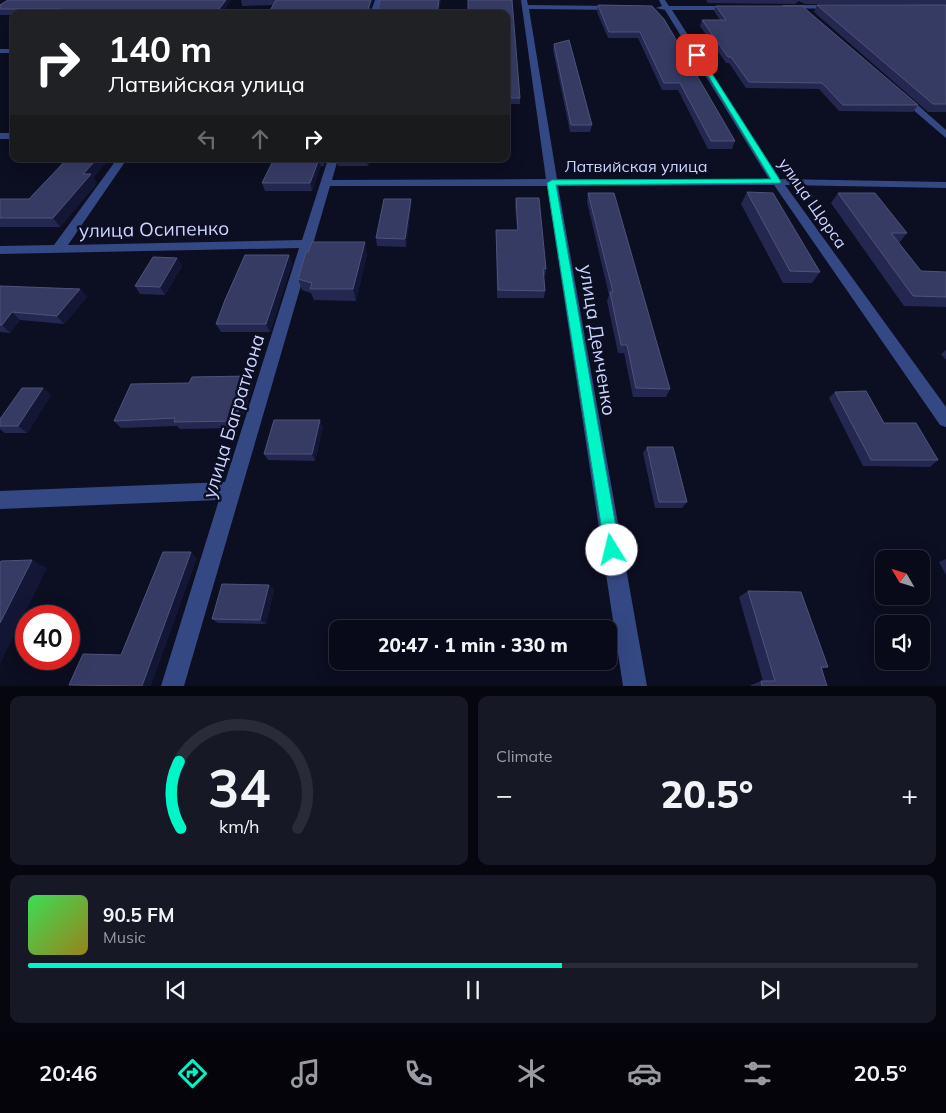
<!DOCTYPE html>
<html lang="en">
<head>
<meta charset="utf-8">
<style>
	:root { --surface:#090a19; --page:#171826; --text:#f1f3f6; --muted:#999aa2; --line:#292b38; --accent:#00f6c7 }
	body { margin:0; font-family:Mulish,sans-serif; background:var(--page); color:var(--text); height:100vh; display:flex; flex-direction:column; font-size:19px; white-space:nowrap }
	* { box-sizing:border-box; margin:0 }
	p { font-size:16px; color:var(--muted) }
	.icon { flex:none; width:28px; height:28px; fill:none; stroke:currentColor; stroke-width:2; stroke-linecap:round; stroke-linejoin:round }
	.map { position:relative; height:686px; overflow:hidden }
	.panel { display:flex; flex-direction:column; gap:10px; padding:10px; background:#05060e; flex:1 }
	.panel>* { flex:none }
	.hud { position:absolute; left:10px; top:10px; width:500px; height:152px; border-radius:10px; box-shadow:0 5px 20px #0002,0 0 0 1px var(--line); background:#202124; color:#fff; overflow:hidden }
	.needle { width:32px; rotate:309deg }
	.controls { position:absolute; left:875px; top:550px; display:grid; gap:10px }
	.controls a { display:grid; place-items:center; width:55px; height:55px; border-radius:10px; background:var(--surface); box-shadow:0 5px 20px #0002,0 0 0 1px var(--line); font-size:25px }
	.speed { position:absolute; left:15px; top:605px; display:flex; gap:10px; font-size:25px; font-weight:700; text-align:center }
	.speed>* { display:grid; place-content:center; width:65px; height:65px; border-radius:50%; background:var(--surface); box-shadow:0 5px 20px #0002,0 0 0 1px var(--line); line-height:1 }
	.speed .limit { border:8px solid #d22; background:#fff; color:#111 }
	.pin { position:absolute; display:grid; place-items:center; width:42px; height:42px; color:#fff; margin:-21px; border-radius:10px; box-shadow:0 2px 8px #0006 }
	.me { position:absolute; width:55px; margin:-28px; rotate:351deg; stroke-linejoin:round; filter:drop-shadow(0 0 4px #0008) }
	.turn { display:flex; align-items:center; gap:18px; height:105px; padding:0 15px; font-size:22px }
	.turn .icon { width:65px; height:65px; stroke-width:2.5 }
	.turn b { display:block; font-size:35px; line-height:42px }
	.lanes { display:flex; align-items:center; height:48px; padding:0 15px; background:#0003; justify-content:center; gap:25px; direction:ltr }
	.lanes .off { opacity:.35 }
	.big { font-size:38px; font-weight:800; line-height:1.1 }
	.panel .card { flex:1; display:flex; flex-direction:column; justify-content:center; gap:8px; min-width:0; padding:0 18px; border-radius:10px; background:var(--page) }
	.panel .dial { align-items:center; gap:0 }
	.dial svg { height:130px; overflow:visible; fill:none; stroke:var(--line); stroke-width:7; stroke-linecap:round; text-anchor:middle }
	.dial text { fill:var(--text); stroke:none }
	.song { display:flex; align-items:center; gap:15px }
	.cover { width:60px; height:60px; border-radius:8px; background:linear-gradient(135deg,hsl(130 70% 55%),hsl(50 70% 35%)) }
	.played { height:5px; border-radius:2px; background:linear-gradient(90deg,var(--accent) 60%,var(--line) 60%) }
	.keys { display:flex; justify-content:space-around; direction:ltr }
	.heat { display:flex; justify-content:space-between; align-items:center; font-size:28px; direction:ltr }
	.panel .tiles { flex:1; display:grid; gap:10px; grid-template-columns:1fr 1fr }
	.card:last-child { grid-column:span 2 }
	.trip { position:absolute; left:329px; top:620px; width:288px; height:50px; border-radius:10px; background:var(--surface); box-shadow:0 5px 20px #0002,0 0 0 1px var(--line); font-weight:800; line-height:50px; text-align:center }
	.menu { display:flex; height:80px; justify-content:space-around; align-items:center; background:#04040a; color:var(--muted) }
	.menu .icon { width:35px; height:35px }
	.menu .current { color:var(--accent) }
	.menu b { font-size:22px; color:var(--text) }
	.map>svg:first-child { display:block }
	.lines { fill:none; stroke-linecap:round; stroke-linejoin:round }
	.minor { fill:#344883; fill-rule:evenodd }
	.wall { fill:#242850 }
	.shaded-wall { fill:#131635 }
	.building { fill:#363b63; stroke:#4d537b }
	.route { fill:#00f6c7; stroke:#00a081 }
	.labels { text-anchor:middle; stroke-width:5; stroke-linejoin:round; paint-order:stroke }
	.far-street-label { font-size:16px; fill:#cbd5ff; stroke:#0c0e21 }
	.street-label { font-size:19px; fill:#cbd5ff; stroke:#0c0e21 }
</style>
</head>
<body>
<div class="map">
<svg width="946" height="686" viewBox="0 0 946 686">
	<rect width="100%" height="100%" fill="#0c0e21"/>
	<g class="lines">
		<g class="minor">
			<path d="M375,0H381L378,14H370Z"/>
			<path d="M521,0H527L528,5L617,6L621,8L617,10L529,9L557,179H769L665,10L656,8L662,6L659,0H665L669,6H735L739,8L735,10H672L780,179L946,182V188L785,185L946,407V427L940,425L774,185L558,186L647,686H623L547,186H330L184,686H161L219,500L0,509V491L225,482L299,248L0,254V246L54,245L117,159H127L68,245L302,240L328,159H338L332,180L546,179Z"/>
			<path d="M933,0H941L946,3V8Z"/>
			<path d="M783,5H837L840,7L837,9L781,8Z"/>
			<rect x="0" y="49" width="14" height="4"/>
			<path d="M897,92H903L946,130V138L897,96Z"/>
			<rect x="0" y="133" width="14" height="6"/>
		</g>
	</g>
	<g class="wall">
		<path d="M231,0L221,14H14V15H0V5Z"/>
		<path d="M241,0H373L370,9L378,10L380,0H441L438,14L273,5L242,6Z"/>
		<path d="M706,0H946V5L805,4L799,1L795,4L708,3Z"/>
		<path d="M598,5L652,6L735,141L732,149H708L678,90H662L638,38H608L597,12Z"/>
		<path d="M817,5H946V112H928L814,12Z"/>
		<path d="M716,6L918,105L913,112L839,111L819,89L746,88L729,63H726L700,26L702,20H720L714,11Z"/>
		<path d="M506,14L520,98V104H506Z"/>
		<path d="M554,44L592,125L590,132H570L553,50Z"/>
		<path d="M67,159H109L93,178L97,183L60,227H0V199H29Z"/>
		<path d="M274,159H327L324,166H321L312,191H265L262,183Z"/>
		<path d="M336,159H370L368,166H338Z"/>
		<path d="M747,192L820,272L812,283H783L741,204Z"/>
		<path d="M588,193L670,389L666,397H633L624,353H618L607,301L609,295L587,202Z"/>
		<path d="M838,193L907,233L899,243L921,271L946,272V307L904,306L831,203Z"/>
		<path d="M516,198L546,269L545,276H544L545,291L544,298H497L496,230H517L515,205Z"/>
		<path d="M411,199V207L406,247L377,246L376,238Z"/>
		<path d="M367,254L356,301L314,300L311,293L302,290L298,279Z"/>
		<path d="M289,255L292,263L270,332H221L216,324Z"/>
		<path d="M177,258L182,266L165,295L140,294L135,286Z"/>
		<path d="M0,286L80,289L87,297L64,324L20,320L10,333L0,332Z"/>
		<path d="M946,350V360L941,354Z"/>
		<path d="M249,376L253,384L239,428L180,429L177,426L121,428L114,421L189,383Z"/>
		<path d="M43,388L51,395L27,433H5L0,429V419Z"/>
		<path d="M835,392L938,460L930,467L863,466L829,398Z"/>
		<path d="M323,427L315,461L268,460L264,454Z"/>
		<path d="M647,447L687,502L682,508H655L643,453Z"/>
		<path d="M946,559V575L939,562Z"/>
		<path d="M274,589L266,624L218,623L212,619Z"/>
		<path d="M748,591L828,667L822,669L827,686H751V685L761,681H763L739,597Z"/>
		<path d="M519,661H589L590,665L586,668L519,667Z"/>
	</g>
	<g class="shaded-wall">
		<path d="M226,0H231L221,14H215Z"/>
		<path d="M371,0H373L369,14L368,9Z"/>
		<path d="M439,0H441L438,14H437Z"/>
		<path d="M97,159H109L93,178L97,183L60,227L53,218L83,174Z"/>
		<path d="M319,159L321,166L312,191L310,183Z"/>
		<path d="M322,159H327L324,166Z"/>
		<path d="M366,159H370L368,166Z"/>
		<path d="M411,199V207L406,247L405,239Z"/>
		<path d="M365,242L367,254L356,301L353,289Z"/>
		<path d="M289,255L292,263L270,332L266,324Z"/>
		<path d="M177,258L182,266L165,295L160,287Z"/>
		<path d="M80,289L87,297L64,324L57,316Z"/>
		<path d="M12,312L20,320L10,333L2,325Z"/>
		<path d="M249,376L253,384L239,428L235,421Z"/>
		<path d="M43,388L51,395L27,433L18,426Z"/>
		<path d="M320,420L323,427L315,461L312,454Z"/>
		<path d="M191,552L197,558L151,686H142Z"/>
		<path d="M32,560L47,568L0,664V623Z"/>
		<path d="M269,585L274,589L266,624L260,620Z"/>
	</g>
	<g class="building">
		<path d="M8,0H226L215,14H55L62,9H0V5Z"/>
		<path d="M276,0H371L368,9L378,10L380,0H439L437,14H268Z"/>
		<path d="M468,0H512L520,98H506V14H468Z"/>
		<path d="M598,5L652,6L664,19L735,141H711L680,83H664L640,32H609Z"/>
		<path d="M817,5H946V104H933Z"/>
		<path d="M716,6H802L918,105H843L822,83L749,82L731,57H728L702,20H726Z"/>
		<path d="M569,40L592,125H571L554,44Z"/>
		<path d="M67,159H97L83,174H91L53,218H0V199H29Z"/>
		<path d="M274,159H319L310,183H262Z"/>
		<path d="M747,192L773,193L820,272L790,271Z"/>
		<path d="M588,193H614L670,389L636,388L627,345H621L610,292H613Z"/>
		<path d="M838,193H875L907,233H891L921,271L946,272V297L913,296Z"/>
		<path d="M516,198H539L546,269L543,268L545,291L498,290L496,230H518Z"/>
		<path d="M384,199H411L405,239L376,238Z"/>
		<path d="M312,242H365L353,289H310L312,283L298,279L306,252H308Z"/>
		<path d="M245,255H289L266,324H216L225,300Z"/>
		<path d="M153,257L177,258L160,287L135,286Z"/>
		<path d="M0,286L80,289L57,316L12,312L2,325H0Z"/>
		<path d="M249,376L235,421L174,422L175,418L114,421L131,384L189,383L192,377Z"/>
		<path d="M22,388H43L18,426H0V419Z"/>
		<path d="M866,391L884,423H916L938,460H871L835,392Z"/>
		<path d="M274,420H320L312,454H264Z"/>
		<path d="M647,447H673L687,502H659Z"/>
		<path d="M163,552H191L142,686L69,685L83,654L121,655Z"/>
		<path d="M32,560L0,623V563L1,561Z"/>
		<path d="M222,584L269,585L260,620L212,619Z"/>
		<path d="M748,591L801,592L828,667H821L827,686H762L761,681H775Z"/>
		<path d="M519,623L585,624V629H519Z"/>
		<path d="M520,661H589L590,665L520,664Z"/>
	</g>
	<path class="route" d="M695,54L700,55L781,182L780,183L556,185L620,550L618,556L612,558L607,556L605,550L547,183L552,180L771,179Z"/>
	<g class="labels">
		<g class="far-street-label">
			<text x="636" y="172">Латвийская улица</text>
			<text transform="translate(813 203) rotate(55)" y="6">улица Щорса</text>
		</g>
		<g class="street-label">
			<text transform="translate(154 229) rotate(-1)" y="7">улица Осипенко</text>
			<text transform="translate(598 340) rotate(81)" y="7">улица Демченко</text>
			<text transform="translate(233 416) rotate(-73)" y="7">улица Багратиона</text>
		</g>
	</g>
</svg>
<div class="controls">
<a><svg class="needle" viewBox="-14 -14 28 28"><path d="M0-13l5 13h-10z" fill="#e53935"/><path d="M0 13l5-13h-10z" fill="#999aa2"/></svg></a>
<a><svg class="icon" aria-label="sound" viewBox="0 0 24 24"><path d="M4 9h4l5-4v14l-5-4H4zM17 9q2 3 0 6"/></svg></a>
</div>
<div class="speed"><div class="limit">40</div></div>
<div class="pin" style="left:697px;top:55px;background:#d93025"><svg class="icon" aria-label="arrive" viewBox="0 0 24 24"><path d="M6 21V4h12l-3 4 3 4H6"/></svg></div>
<svg class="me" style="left:612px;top:550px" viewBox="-20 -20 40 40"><circle r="19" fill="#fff"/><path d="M0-13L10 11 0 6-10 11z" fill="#00f6c7"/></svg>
<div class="trip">20:47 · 1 min · 330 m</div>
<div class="hud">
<div class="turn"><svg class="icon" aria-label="right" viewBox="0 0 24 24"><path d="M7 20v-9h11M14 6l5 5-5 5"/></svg><div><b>140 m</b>Латвийская улица</div></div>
<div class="lanes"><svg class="icon off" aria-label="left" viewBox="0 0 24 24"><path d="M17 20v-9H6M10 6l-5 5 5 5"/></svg><svg class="icon off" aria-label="ahead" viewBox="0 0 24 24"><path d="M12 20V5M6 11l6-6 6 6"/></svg><svg class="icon" aria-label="right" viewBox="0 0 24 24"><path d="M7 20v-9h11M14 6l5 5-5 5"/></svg></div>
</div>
</div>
<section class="panel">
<div class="tiles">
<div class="card dial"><svg viewBox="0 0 100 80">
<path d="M14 69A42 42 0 1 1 86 69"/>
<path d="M14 69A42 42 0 0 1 13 28" stroke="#00f6c7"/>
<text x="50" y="56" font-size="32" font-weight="700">34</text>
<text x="50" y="72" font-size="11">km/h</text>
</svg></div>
<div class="card"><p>Climate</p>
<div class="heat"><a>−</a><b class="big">20.5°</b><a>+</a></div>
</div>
<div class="card">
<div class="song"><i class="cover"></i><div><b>90.5 FM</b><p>Music</p></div></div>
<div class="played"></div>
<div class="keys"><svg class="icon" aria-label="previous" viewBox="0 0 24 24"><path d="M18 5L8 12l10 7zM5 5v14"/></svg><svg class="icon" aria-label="pause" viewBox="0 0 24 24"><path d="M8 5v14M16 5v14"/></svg><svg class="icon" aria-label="next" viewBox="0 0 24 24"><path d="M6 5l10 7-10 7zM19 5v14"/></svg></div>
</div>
</div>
</section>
<nav class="menu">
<b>20:46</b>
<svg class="icon current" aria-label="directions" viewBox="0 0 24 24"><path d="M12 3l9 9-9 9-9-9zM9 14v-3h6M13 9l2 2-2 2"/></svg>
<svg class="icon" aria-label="music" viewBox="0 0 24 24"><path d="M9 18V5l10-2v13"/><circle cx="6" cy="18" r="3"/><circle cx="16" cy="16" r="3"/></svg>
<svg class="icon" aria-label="phone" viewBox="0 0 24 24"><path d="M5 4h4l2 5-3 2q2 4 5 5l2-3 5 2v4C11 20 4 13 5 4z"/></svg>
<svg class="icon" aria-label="climate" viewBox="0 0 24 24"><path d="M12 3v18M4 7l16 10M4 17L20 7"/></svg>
<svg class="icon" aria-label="car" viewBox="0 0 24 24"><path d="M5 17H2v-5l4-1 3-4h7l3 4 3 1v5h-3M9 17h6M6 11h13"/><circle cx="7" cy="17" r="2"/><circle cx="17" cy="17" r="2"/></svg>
<svg class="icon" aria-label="filters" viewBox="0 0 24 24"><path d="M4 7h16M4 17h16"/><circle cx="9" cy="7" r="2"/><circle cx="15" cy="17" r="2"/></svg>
<b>20.5°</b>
</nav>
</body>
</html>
